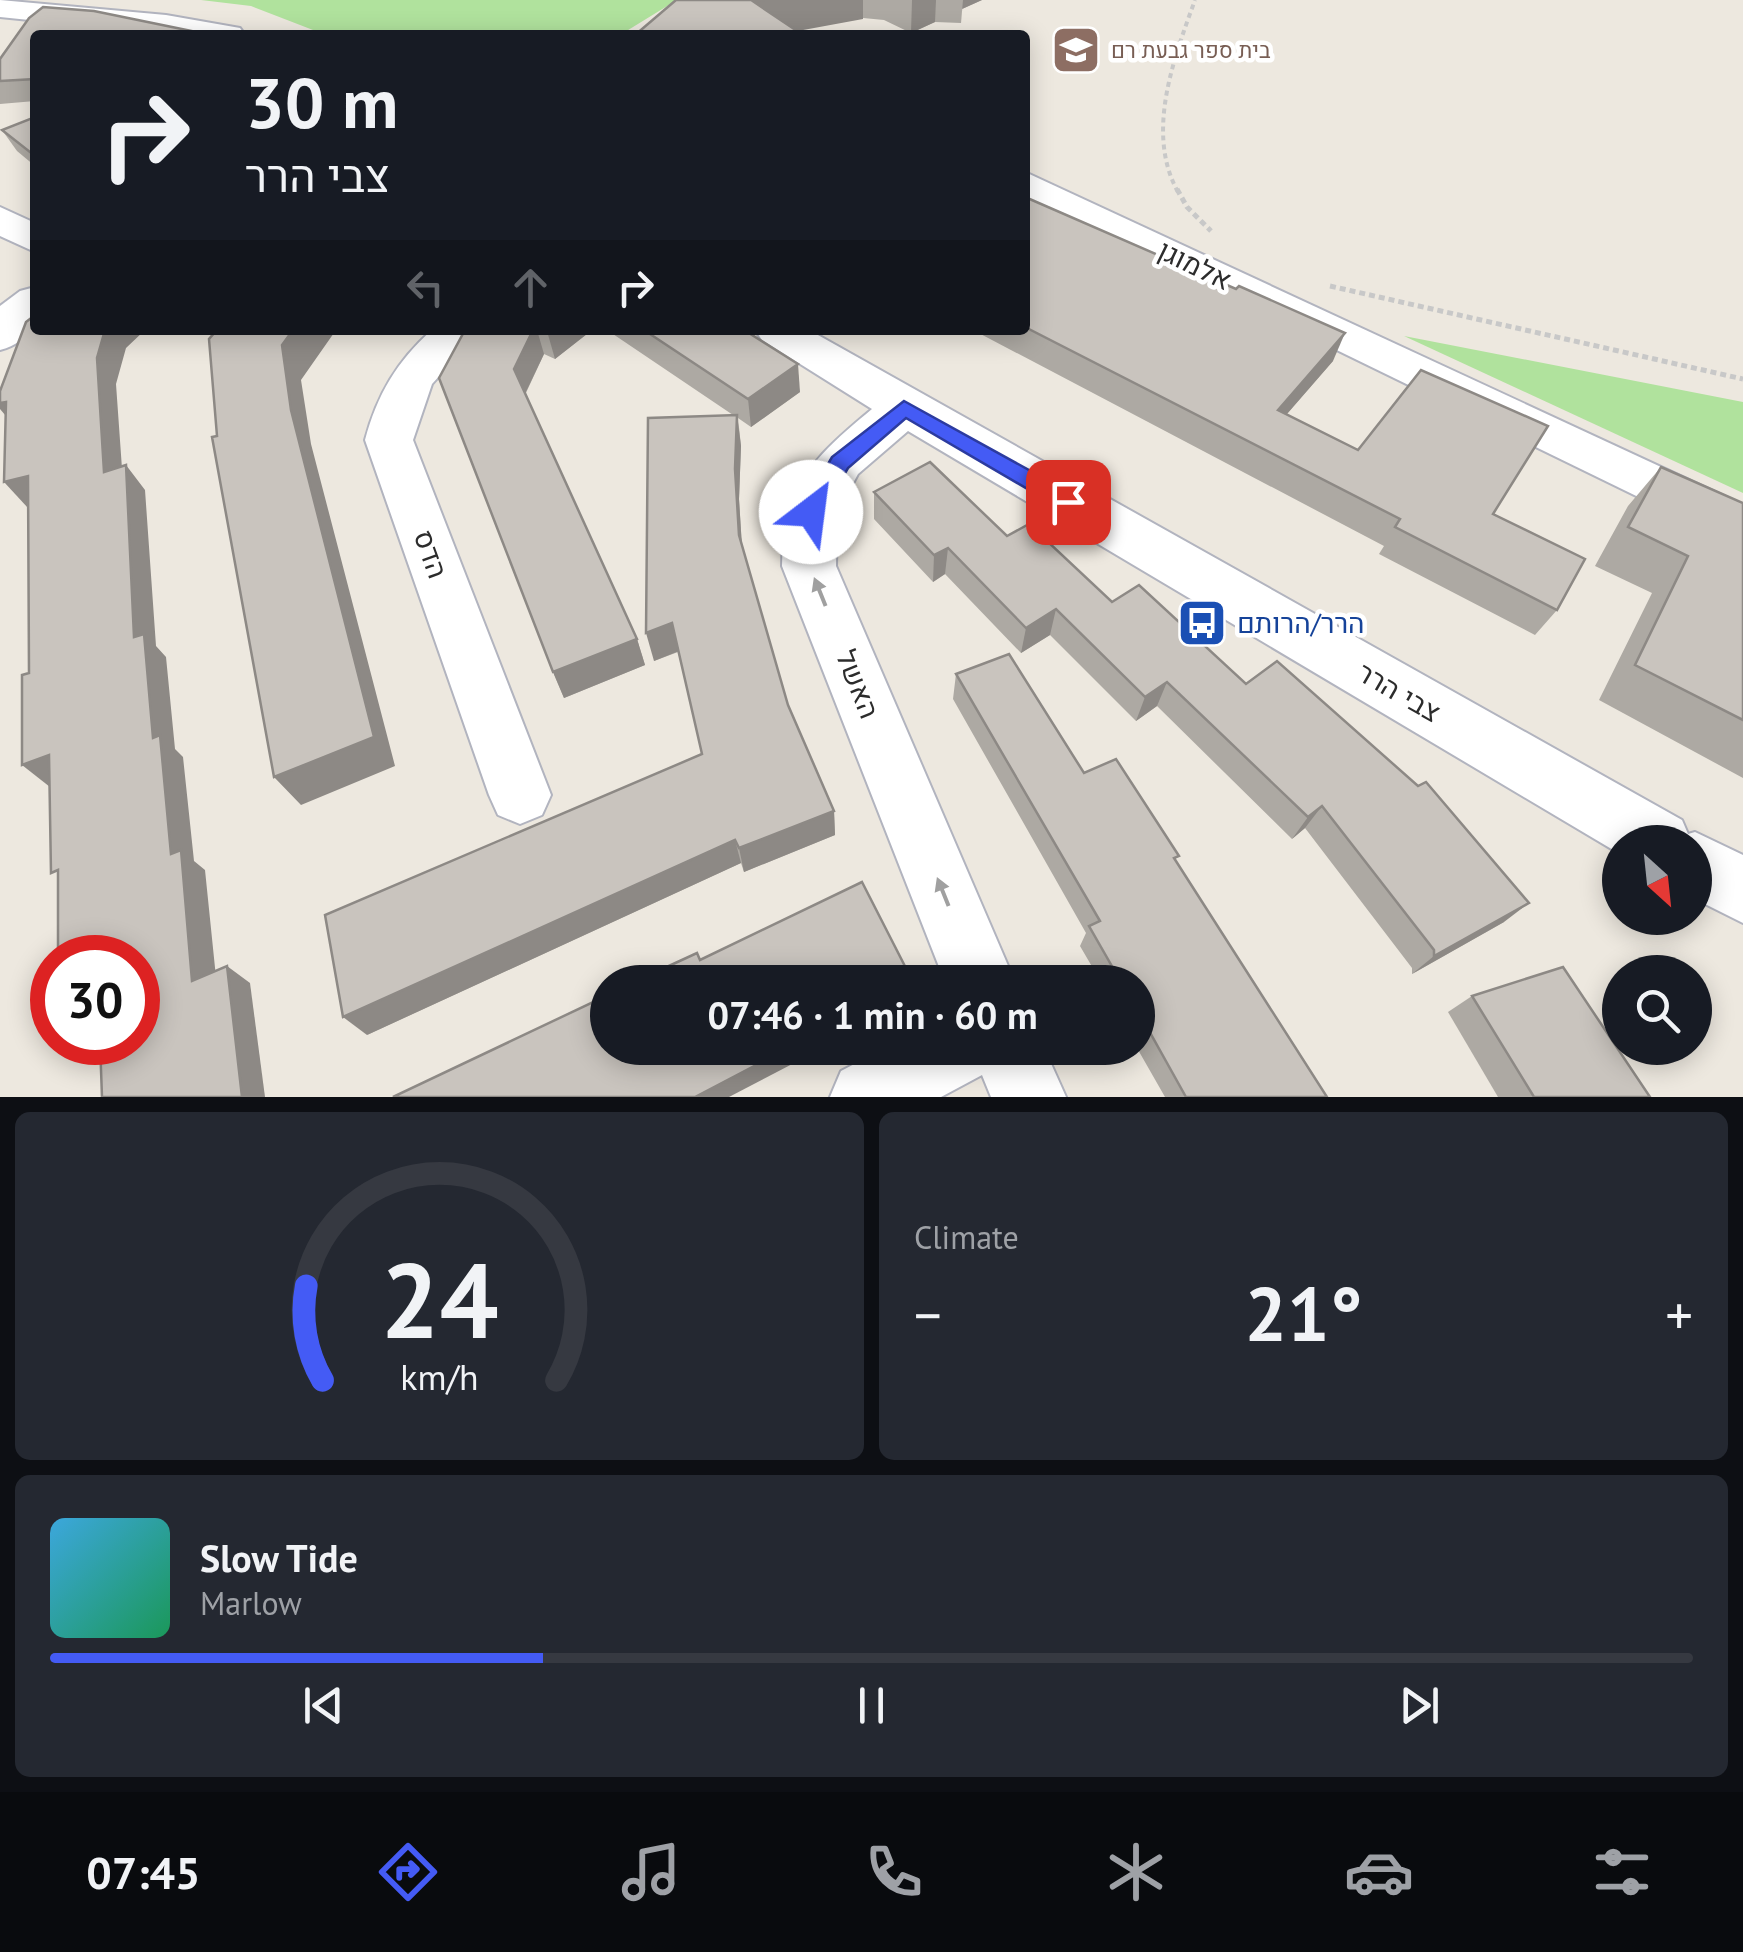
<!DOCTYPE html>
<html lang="en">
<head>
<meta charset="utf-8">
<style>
	:root { --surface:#171b24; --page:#242831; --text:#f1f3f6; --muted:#9ea1a6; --line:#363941; --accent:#445bf5 }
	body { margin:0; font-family:"PT Sans",Heebo,sans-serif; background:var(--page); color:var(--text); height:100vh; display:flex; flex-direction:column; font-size:38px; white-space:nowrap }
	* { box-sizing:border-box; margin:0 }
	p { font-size:32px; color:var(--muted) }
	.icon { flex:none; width:55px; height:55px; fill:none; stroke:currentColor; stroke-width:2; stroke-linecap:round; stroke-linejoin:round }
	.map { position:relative; height:1097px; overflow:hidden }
	.details { display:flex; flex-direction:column; gap:15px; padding:15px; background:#0d0f14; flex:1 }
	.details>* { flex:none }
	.guide { position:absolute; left:30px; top:30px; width:1000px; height:305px; border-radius:10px; box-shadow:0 5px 25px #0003; background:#171b24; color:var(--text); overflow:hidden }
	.needle { width:65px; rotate:153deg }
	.tools { position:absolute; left:1602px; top:825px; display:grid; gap:20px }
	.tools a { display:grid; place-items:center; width:110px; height:110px; border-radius:50%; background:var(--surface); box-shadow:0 5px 25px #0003; font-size:50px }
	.speed { position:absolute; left:30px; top:935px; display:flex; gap:20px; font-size:50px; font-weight:700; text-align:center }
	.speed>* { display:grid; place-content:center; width:130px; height:130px; border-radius:50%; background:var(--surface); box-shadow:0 5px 25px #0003; line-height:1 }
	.speed .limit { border:15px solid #d22; background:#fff; color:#111 }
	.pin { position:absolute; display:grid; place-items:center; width:85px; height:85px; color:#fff; margin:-42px; border-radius:20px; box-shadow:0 5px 15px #0006 }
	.me { position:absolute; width:110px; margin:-55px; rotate:30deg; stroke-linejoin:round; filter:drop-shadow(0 0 8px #0008) }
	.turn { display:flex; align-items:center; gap:35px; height:210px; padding:0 50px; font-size:45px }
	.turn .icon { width:130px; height:130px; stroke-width:2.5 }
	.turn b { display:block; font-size:70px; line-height:85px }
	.lanes { display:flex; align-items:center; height:95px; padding:0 50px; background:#0003; justify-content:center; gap:50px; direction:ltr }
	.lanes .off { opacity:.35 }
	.big { font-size:75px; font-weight:800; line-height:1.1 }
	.details .tile { flex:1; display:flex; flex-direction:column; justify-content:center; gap:15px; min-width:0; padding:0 35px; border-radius:15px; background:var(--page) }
	.details .dial { align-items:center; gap:0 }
	.dial svg { height:260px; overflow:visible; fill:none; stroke:var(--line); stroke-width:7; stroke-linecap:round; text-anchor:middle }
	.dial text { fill:var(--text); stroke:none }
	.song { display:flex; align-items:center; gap:30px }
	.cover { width:120px; height:120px; border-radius:15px; background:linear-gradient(135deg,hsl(200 70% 55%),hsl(150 70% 35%)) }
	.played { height:10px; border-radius:5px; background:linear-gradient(90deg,var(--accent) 30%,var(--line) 30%) }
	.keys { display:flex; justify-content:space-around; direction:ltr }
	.heat { display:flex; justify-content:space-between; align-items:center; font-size:55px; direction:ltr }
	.details .tiles { flex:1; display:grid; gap:15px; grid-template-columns:1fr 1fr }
	.tile:last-child { grid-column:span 2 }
	.trip { position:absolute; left:590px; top:965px; width:565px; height:100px; border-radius:50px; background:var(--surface); box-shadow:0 5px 25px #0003; font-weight:800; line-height:100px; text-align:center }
	.dock { display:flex; height:160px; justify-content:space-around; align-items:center; background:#090b0e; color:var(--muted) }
	.dock .icon { width:70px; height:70px }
	.dock .current { color:var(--accent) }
	.dock b { font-size:45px; color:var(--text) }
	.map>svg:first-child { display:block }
	.green { fill:#b0e29d }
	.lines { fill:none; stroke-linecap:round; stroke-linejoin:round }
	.minor-casing { stroke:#b2b4bf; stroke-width:4 }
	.path-far1 { stroke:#c8c8c8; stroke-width:4; stroke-dasharray:5 4; stroke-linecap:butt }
	.path { stroke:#c8c8c8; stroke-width:5; stroke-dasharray:6 4; stroke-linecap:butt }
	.minor { fill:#fff; fill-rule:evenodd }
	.wall { fill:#ada9a3 }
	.shaded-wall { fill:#8d8985 }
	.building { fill:#c9c4be; stroke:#8d8985; stroke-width:2.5 }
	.oneway { fill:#a0a0a0 }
	.route { fill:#445bf5; stroke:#2c3b9f; stroke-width:2.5 }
	.labels { text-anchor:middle; stroke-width:9; stroke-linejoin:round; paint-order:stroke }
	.far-education-label { font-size:22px; fill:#785e54; stroke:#fff; text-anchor:start }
	.street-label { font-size:28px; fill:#2c2c2c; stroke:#fff }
	.transit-label { font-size:28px; fill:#164399; stroke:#fff; text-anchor:start }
</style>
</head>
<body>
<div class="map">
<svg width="1743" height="1097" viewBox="0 0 1743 1097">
	<rect width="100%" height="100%" fill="#ede8df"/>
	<g class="green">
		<path d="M201,0H677L620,35H326L251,6Z"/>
		<path d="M1404,336L1743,402V493Z"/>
	</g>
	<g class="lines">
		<g class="minor-casing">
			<g id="minor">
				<path d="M0,0L166,15L240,28L245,35H175L0,17Z"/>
				<path d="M1025,172L1743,505V548L1025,198Z"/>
				<path d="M0,207L35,223V252L0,236Z"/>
				<path d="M35,287C35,317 34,341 0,350V306L20,291Z"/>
				<path d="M432,330H481L432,384L413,440L551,795L542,815L520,824L498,815L489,795L365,440C377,395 397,361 432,330Z"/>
				<path d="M755,330H809L1682,820L1688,834L1695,832L1743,855V923L1695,899V842H1620V854L908,431L858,474L837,513L836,566L1015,982H945L782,566C783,549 781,526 787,511C803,466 837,438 872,409L762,340Z"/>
				<path d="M885,1048H1044L1066,1097H991L982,1075L941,1097H830L841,1071Z"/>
			</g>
		</g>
		<path class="path-far1" d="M1178,192C1145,133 1174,58 1195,0"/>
		<g class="path">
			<path d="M1177,189L1187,207L1211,231"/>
			<path d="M1330,286L1743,379"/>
		</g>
		<use href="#minor" class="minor"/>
	</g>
	<g class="wall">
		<path d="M676,0H982L962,9L961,23L935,22L911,33L884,20Z"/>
		<path d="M35,35V101L0,104V59Z"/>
		<path d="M35,117V166L17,151L2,130Z"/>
		<path d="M1025,197L1333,361L1286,415L1493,514L1557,610L1535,635L1379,554L1384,546L973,330H1025Z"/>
		<path d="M465,330H592L555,359L544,354L525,395L637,639L645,665L564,698L553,672Z"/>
		<path d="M607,330H744L800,392L751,427L738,418L741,446L739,499L742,546L788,705L834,811L835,835L744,872L741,863L367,1035L702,754L678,652L654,661L733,415Z"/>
		<path d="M1661,467L1743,503V778L1599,700L1652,593L1595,566L1628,506Z"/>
		<path d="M874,492L1007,536L1112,602L1504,922L1412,974V968L1305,828L1292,839L1157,706L1136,721L1050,635L1021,653L945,574L933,582L874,519Z"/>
		<path d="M956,674L1084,773L1176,862L1327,1097H1165L1137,1048L1138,982H1101L1080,946L1086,933L953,699Z"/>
		<path d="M1472,996L1650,1097H1498L1448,1012Z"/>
	</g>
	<g class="shaded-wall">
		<path d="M764,0H863V19L776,35L754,2Z"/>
		<path d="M912,0H936L935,22L911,33Z"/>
		<path d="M963,0H982L962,9L961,23Z"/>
		<path d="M105,330H145L126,348L116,384L124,497L104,472L97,358Z"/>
		<path d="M293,330H336L301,380L311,444L395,766L301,805L274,777L291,410L282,345Z"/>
		<path d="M533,330H537L544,354L523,398L514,369Z"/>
		<path d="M548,330H592L555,359L547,331Z"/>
		<path d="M1345,333L1333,361L1266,438L1278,410Z"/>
		<path d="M798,364L800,392L751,427L748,399Z"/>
		<path d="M6,402L17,429L0,409V403Z"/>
		<path d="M737,415L741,446L739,499L743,564L739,535L735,469Z"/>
		<path d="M126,465L145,490L156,646L166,657L175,749L183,757L194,861L205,870L218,997L192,981L153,738L134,637Z"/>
		<path d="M28,476V508L4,482Z"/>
		<path d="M948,548L945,574L933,582L934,555Z"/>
		<path d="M1056,609L1050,635L1021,653L1026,628Z"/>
		<path d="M672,623L679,651L654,661L646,633Z"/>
		<path d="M637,639L645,665L564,698L553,672Z"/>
		<path d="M1167,682L1157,706L1136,721L1145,697Z"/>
		<path d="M49,755L50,787L22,765Z"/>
		<path d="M1322,806L1305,828L1292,839L1308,817Z"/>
		<path d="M834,811L835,835L744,872L739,848Z"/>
		<path d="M735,840L741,863L367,1035L343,1017Z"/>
		<path d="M1529,903L1504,922L1412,974L1434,956Z"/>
		<path d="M227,966L250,983L265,1097H242Z"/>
		<path d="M789,1048H823L729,1097H695Z"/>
	</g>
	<g class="building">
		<path d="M676,0H764L754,2L803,35H635Z"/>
		<path d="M43,7L94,11L211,35H35V79L0,81V59L29,18Z"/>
		<path d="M35,117V156L2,130Z"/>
		<path d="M1025,197L1236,289L1239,286L1345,333L1278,410L1358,450L1421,370L1548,426L1493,514L1585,559L1557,610L1395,527L1400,519L1025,327Z"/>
		<path d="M35,315V330H105L97,358L104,472L126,465L134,637L144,634L153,738L160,735L171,854L181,850L192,981L227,966L242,1097H102L100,1042H138V958H58V870L51,873L49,755L22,765V675L29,673L28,476L4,482L6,402L0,403V391L26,322Z"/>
		<path d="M217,330H293L282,345L291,410L374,737L274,777L212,437L217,436L209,339Z"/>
		<path d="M465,330H533L514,369L637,639L553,672L439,378Z"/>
		<path d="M644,330H744L798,364L748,399Z"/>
		<path d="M737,415L735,469L739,535L788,705L834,811L739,848L735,840L343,1017L325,915L702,754L672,623L646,633L648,418Z"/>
		<path d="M930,462L1007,536L1029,524L1112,602L1139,585L1246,684L1277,661L1418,786L1426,782L1529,903L1434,956V950L1322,806L1308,817L1167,682L1145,697L1056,609L1026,628L948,548L934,555L874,492Z"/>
		<path d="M1661,467L1743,503V720L1635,665L1688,556L1628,527Z"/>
		<path d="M1009,654L1084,773L1116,759L1179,856L1174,858L1327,1097H1186L1138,1011V982H1121L1089,926L1100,921L956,674Z"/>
		<path d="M862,882L913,982H634L697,953L700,960Z"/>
		<path d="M1563,967L1650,1097H1534L1472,996Z"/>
		<path d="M608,995V1048H789L695,1097H393Z"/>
	</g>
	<defs><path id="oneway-solid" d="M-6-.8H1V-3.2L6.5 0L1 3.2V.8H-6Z" transform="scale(2.5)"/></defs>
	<g class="oneway">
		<use href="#oneway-solid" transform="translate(820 592) rotate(-112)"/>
		<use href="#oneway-solid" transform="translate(943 892) rotate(-112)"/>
	</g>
	<path class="route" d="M904,401L1076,496L1079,502L1076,508H1060L906,418L848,468L819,518H803L800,512L832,457Z"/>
	<defs>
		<g id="school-square" transform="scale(2.5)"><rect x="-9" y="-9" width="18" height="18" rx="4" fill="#8d6e63" stroke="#fff"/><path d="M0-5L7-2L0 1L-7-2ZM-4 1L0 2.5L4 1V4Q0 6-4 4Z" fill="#fff"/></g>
		<g id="bus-square" transform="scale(2.5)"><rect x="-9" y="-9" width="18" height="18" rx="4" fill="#1a4fb4" stroke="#fff"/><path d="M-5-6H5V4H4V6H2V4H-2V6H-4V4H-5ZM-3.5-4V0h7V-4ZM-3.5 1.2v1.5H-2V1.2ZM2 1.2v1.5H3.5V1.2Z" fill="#fff"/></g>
	</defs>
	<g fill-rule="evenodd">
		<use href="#school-square" x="1076" y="50"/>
		<use href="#bus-square" x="1202" y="623"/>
	</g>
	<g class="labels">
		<g class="far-education-label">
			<text x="1111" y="58">בית ספר גבעת רם</text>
		</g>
		<g class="street-label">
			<text transform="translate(1195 265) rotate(26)" y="10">אלמוגן</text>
			<text transform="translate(431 554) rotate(70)" y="10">הדס</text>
			<text transform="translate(858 684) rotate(68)" y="10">האשל</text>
			<text transform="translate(1399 692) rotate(30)" y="10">צבי הרר</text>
		</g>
		<g class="transit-label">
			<text x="1237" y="633">הרר/הרותם</text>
		</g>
	</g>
</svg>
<div class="tools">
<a><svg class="needle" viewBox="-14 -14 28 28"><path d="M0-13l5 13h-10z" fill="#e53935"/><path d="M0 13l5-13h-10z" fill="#9ea1a6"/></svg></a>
<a><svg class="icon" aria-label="search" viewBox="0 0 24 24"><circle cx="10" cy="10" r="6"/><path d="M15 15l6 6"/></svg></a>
</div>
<div class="speed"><div class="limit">30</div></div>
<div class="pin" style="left:1068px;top:502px;background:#d93025"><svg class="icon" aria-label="arrive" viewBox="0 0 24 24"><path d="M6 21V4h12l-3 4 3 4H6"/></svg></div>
<svg class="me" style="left:811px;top:512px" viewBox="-20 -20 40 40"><circle r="19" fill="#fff"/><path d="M0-13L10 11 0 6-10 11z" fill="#445bf5"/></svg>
<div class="trip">07:46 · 1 min · 60 m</div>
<div class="guide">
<div class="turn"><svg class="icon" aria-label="right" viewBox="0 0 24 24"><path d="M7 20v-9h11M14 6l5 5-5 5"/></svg><div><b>30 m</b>צבי הרר</div></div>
<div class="lanes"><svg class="icon off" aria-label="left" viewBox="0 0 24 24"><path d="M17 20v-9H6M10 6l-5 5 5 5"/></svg><svg class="icon off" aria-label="ahead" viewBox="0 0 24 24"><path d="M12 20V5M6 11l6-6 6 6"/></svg><svg class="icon" aria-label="right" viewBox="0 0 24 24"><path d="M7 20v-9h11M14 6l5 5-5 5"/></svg></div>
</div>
</div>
<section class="details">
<div class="tiles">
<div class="tile dial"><svg viewBox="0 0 100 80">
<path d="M14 69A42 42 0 1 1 86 69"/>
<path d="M14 69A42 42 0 0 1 9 40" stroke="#445bf5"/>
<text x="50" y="56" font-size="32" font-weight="700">24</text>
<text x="50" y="72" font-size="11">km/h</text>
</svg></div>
<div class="tile"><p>Climate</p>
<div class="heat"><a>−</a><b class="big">21°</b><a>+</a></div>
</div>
<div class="tile">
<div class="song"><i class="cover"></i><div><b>Slow Tide</b><p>Marlow</p></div></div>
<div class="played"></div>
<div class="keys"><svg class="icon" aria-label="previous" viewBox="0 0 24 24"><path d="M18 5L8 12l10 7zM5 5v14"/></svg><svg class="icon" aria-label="pause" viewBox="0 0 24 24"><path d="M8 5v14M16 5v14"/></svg><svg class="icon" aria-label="next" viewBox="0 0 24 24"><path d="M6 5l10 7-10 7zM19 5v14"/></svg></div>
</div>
</div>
</section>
<nav class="dock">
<b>07:45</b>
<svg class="icon current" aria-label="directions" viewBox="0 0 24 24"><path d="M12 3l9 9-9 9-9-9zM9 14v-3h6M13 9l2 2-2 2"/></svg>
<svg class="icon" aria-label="music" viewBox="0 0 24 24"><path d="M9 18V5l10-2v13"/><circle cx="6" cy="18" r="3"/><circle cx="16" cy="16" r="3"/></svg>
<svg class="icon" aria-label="phone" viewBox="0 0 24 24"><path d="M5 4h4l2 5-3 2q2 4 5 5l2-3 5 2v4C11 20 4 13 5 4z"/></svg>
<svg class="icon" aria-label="climate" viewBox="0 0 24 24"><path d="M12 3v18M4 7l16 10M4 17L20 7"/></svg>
<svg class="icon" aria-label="car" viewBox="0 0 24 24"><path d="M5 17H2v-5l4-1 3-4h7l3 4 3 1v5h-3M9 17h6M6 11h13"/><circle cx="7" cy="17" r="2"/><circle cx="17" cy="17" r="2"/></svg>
<svg class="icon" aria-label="filters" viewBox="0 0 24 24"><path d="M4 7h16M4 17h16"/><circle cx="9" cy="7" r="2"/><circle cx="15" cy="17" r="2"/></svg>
</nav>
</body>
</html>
